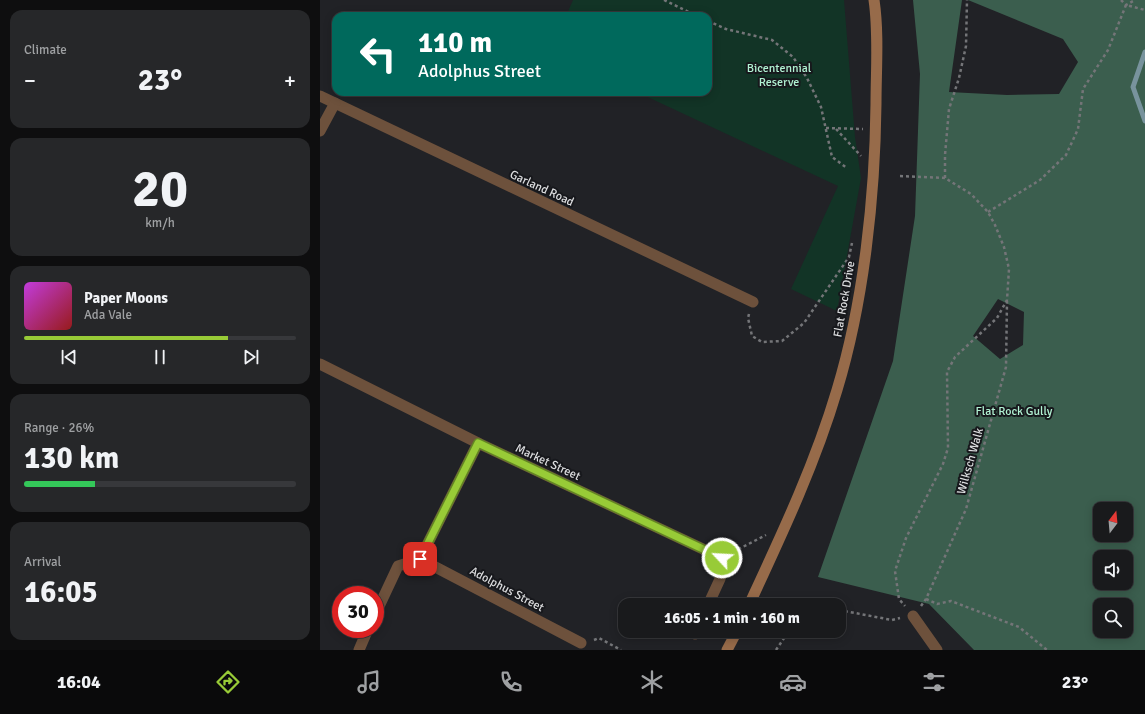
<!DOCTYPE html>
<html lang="en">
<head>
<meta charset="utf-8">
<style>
	:root { --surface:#191a1c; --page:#262729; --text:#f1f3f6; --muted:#9fa1a3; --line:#37383b; --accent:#98cb37 }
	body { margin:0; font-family:Signika,sans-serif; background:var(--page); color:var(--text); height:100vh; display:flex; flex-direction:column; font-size:15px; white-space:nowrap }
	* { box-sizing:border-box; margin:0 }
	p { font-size:13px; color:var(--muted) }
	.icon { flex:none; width:22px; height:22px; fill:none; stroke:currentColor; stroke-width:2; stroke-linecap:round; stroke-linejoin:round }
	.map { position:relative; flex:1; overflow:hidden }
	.sheet { display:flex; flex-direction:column; gap:10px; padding:10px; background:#0e0e0f; width:320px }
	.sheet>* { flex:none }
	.banner { position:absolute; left:12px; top:12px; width:380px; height:84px; border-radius:12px; box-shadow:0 2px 10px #0003,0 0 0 1px var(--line); background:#00695c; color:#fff; overflow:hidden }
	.needle { width:26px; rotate:16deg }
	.controls { position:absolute; left:773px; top:502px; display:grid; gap:8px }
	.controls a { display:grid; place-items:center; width:40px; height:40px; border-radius:8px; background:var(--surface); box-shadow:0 2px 10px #0003,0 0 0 1px var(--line); font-size:20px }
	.speed { position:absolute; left:12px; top:586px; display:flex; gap:8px; font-size:20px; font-weight:700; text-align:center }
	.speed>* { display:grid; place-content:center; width:52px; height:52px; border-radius:50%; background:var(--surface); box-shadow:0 2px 10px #0003,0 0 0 1px var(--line); line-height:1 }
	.speed .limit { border:6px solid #d22; background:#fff; color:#111 }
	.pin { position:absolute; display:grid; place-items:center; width:34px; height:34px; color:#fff; margin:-17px; border-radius:8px; box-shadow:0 2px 6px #0006 }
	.me { position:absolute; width:44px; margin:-22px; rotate:295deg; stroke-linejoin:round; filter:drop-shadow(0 0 3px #0008) }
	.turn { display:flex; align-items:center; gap:14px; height:84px; padding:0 20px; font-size:18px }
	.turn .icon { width:52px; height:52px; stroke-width:2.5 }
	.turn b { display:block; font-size:28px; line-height:34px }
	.big { font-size:30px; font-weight:800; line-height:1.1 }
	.sheet .tile { flex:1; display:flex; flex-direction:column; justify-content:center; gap:6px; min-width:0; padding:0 14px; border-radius:12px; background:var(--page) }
	.sheet .dial { align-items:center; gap:0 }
	.dial b { font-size:52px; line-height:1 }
	.song { display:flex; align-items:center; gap:12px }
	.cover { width:48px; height:48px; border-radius:6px; background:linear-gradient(135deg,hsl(290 70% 55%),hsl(0 70% 35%)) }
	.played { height:4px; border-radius:2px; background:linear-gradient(90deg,var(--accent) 75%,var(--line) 75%) }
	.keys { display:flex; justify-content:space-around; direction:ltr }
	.heat { display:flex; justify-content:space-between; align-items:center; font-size:22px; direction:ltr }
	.charge { height:6px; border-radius:3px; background:linear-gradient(90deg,#34c759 26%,var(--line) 0) }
	.trip { position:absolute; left:298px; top:598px; width:228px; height:40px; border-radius:12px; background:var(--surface); box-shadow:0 2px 10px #0003,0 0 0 1px var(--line); font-weight:800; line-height:40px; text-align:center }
	.menu { display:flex; height:64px; justify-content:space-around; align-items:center; background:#0a0a0b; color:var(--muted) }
	.menu .icon { width:28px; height:28px }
	.menu .active { color:var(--accent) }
	.menu b { font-size:18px; color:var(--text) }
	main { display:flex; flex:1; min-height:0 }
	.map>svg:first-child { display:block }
	.green { fill:#123426 }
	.forest { fill:#3b5e4e; fill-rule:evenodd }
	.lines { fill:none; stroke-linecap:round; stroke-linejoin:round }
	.stream { stroke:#78939d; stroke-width:5 }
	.path { stroke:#747578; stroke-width:2.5; stroke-dasharray:3 3; stroke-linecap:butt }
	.minor { stroke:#6d513c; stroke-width:11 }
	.secondary { stroke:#976b4a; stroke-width:11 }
	.route-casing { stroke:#638424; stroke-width:10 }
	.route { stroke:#98cb37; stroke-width:7 }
	.labels { text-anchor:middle; stroke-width:4; stroke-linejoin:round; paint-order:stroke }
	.park-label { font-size:12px; fill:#b1f2d3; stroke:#17181c }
	.street-label { font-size:12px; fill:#dcdddf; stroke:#17181c }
</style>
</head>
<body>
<main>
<section class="sheet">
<div class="tile"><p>Climate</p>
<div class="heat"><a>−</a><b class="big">23°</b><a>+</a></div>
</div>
<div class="tile dial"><b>20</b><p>km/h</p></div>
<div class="tile">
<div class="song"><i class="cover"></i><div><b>Paper Moons</b><p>Ada Vale</p></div></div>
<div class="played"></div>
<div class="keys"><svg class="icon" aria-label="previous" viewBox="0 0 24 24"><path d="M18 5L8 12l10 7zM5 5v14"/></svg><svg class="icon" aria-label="pause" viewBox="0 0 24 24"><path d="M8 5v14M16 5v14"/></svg><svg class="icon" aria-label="next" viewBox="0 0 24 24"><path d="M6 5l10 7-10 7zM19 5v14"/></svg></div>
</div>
<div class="tile"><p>Range · 26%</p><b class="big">130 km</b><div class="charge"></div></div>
<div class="tile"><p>Arrival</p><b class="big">16:05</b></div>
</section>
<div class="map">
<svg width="825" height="650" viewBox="0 0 825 650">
	<rect width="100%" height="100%" fill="#212226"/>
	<path class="green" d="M253,0H524L535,137L541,178L517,311L471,289L518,186L317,92H388V16H246Z"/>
	<path class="forest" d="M593,0H642L629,92L687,95L739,94L758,62L743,39L648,0H825V650H654L609,604L498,577L573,361L595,216L600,74ZM678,299L704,312L703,345L680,359L653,336ZM780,509H806V535H780ZM780,557H806V583H780ZM780,605H806V631H780Z"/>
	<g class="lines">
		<path class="stream" d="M825,52L813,87L825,121"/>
		<g class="path">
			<path d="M344,0L377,16"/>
			<path d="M801,0L806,5L815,0"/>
			<path d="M388,21L406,29L452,40L473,57L487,78L501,107L512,157L527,168"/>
			<path d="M506,128L543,129"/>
			<path d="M516,129L541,156"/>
			<path d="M580,176L625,178L651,194L668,212L675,225L684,247L689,269L687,300L677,318L635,357L627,372L628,448L623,464L586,538L575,571L579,599L585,606"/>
			<path d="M625,178V155L629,109L639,78L646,46L647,0"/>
			<path d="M668,212L720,180L746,155L758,129L763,89L788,50L806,5L825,10"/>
			<path d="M429,314L428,318L432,336L442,342L462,341L484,323L529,257L532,243"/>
			<path d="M413,552L446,535"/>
			<path d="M606,599L617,604L631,601L699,627L727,650"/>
			<path d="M601,606L606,599L646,509L686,367L687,301"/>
			<path d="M519,610L572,620L580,618"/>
			<path d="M274,640L279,638L301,650"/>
			<path d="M456,650L469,631"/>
		</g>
		<g class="minor">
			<path d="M0,96L433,302"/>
			<path d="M0,131L15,103"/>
			<path d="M0,364L158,443L402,558L400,579L388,605"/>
			<path d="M100,559L158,443"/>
			<path d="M55,615L78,566L100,559L261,643"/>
			<path d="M593,616L617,650"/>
			<path d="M375,634L376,631"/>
			<path d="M39,650L48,629"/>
		</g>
		<g class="secondary">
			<path d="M429,605C462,534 495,464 517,390C544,301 555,196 556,104C556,70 559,34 554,0"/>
			<path d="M407,650L417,631"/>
		</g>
	</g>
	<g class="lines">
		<g class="route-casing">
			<path id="route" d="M100,559L158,443L402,558"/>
		</g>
		<use href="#route" class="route"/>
	</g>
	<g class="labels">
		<g class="park-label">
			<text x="459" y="72">Bicentennial<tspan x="459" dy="14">Reserve</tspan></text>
			<text x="694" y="415">Flat Rock Gully</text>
		</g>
		<g class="street-label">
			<text transform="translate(222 188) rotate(25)" y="4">Garland Road</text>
			<text transform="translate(524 299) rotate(-80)" y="4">Flat Rock Drive</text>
			<text transform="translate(650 461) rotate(-74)" y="4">Wilksch Walk</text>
			<text transform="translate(228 462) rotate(25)" y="4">Market Street</text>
			<text transform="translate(187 589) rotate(28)" y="4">Adolphus Street</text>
		</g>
	</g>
</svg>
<div class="controls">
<a><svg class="needle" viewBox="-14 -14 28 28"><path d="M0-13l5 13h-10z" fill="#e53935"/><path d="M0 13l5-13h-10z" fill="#9fa1a3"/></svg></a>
<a><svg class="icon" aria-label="sound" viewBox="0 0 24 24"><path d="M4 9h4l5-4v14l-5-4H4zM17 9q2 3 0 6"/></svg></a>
<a><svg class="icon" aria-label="search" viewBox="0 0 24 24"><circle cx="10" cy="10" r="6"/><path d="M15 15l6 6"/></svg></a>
</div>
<div class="speed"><div class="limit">30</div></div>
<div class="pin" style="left:100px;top:559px;background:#d93025"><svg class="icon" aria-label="arrive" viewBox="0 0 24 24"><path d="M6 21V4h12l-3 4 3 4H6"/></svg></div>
<svg class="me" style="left:402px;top:558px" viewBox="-20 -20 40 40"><circle r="17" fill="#98cb37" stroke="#fff" stroke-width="3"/><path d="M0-11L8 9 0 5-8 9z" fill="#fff"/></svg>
<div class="trip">16:05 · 1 min · 160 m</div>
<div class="banner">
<div class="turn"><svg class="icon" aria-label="left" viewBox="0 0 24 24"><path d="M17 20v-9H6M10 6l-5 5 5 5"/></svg><div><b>110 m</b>Adolphus Street</div></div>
</div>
</div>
</main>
<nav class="menu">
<b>16:04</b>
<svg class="icon active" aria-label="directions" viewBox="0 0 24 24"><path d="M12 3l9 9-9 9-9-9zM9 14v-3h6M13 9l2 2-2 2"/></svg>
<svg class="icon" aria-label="music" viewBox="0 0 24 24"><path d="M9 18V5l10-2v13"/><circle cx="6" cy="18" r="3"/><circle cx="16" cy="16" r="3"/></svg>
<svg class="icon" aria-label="phone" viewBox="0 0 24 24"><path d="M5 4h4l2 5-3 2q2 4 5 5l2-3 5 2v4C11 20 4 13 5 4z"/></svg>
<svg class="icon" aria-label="climate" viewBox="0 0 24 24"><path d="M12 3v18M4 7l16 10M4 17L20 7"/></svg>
<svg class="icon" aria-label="car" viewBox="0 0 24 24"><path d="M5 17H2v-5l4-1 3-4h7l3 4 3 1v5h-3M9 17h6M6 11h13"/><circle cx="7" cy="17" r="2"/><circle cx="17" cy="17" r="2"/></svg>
<svg class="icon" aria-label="filters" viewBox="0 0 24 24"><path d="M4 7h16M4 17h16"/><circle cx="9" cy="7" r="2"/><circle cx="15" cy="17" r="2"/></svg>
<b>23°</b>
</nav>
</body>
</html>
